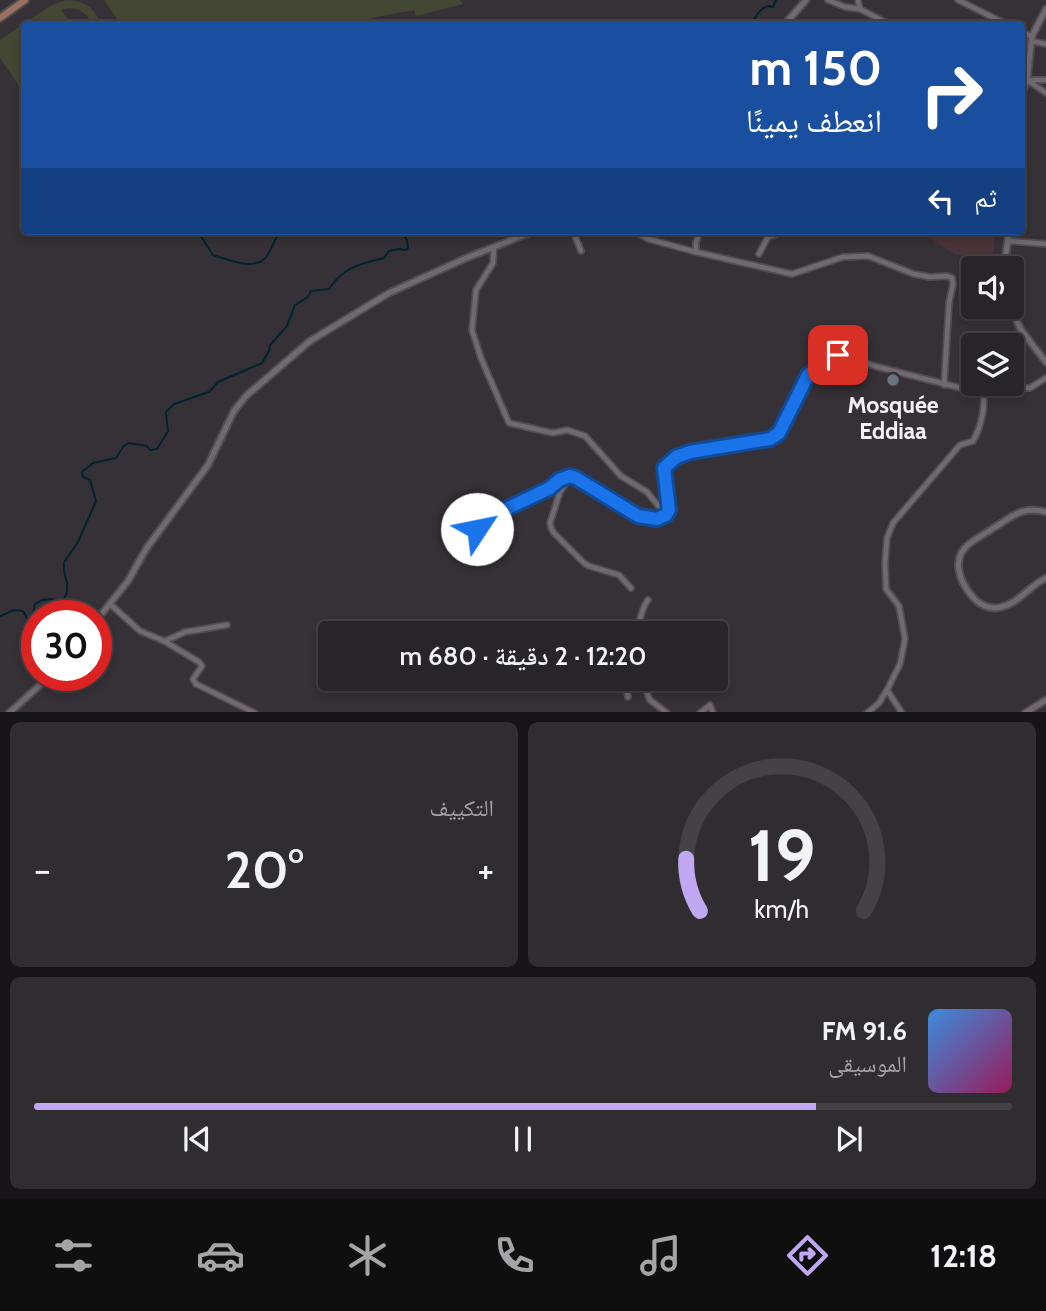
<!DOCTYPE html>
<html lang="ar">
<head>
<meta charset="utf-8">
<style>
	:root { --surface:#282528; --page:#302d30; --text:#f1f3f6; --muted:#a5a5a8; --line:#444245; --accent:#c1a8f3 }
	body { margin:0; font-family:Cabin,"Noto Naskh Arabic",sans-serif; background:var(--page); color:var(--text); direction:rtl; height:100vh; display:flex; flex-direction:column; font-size:26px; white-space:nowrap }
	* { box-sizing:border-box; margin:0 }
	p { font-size:23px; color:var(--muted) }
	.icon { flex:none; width:38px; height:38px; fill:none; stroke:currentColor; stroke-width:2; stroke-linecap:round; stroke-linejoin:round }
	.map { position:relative; height:712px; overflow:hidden; direction:ltr }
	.side { display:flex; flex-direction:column; gap:10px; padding:10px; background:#161416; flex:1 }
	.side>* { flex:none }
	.guide { position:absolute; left:21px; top:21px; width:1004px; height:214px; border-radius:7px; box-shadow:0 4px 10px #0003,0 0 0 2px var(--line); direction:rtl; background:#1a4fa0; color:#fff; overflow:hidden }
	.buttons { position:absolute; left:961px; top:256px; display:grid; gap:14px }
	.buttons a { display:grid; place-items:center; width:63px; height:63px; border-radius:7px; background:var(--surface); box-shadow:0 4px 10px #0003,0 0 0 2px var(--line); font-size:35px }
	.speed { position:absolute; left:21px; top:600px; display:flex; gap:14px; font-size:35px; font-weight:700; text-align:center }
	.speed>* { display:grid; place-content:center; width:91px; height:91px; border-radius:50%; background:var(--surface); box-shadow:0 4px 10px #0003,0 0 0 2px var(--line); line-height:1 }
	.speed .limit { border:10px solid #d22; background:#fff; color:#111 }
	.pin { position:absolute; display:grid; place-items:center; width:60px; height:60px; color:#fff; margin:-30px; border-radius:14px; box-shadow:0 4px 10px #0006 }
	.me { position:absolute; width:77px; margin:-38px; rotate:56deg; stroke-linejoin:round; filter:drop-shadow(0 0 5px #0008) }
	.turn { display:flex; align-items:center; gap:24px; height:147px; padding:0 28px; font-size:32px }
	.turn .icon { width:91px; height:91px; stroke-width:2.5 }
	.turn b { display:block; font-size:49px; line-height:60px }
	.then { display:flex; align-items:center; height:66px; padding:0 28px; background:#0003; gap:14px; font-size:26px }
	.big { font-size:52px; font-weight:600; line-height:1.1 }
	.side .widget { flex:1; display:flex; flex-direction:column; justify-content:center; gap:10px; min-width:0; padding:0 24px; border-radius:10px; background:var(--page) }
	.side .dial { align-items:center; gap:0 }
	.dial svg { height:182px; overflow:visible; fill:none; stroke:var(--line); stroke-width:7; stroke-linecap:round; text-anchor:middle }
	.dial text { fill:var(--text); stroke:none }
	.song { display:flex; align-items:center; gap:21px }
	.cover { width:84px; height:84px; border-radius:10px; background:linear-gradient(135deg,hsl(210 70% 55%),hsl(330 70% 35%)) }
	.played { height:7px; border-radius:4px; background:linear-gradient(90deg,var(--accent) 80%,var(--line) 80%) }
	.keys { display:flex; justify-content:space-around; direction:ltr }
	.heat { display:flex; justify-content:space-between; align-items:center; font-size:38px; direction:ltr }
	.side .tiles { flex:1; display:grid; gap:10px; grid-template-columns:1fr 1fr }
	.widget:last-child { grid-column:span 2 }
	.trip { position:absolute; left:318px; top:621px; width:410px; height:70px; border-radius:7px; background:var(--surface); box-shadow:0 4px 10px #0003,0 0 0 2px var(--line); font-weight:600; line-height:70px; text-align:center; direction:rtl }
	.tabs { display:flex; height:112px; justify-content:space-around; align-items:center; background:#100f10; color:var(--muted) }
	.tabs .icon { width:49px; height:49px }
	.tabs .on { color:var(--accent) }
	.tabs b { font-size:32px; color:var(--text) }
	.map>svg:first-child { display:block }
	.education { fill:#493439 }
	.green { fill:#444733 }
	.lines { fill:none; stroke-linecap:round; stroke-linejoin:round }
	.stream { stroke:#02232e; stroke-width:2 }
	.minor-casing { stroke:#514d51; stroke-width:8 }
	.tertiary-casing { stroke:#514d51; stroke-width:9 }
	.primary-casing { stroke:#514d51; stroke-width:10 }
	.minor { stroke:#706a70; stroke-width:4.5 }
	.tertiary { stroke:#706a70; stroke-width:5 }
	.primary { stroke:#99715e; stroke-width:6 }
	.route-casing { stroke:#114b97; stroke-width:18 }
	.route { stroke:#1a73e8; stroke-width:12 }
	.worship-dot { fill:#6b7280; stroke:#363136; stroke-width:2.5 }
	.labels { text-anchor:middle; stroke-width:7; stroke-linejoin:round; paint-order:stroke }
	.poi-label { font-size:23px; font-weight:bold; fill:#f4f1f4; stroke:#363136 }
</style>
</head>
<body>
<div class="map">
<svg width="1046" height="713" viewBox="0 0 1046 713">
	<rect width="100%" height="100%" fill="#363136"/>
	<path class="education" d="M919,231H996L992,257L956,255Z"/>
	<g class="green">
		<path d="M66,0C84,0 95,8 101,24H92C86,11 75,5 61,10L71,24H24V93L0,58V40L50,6Z"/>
		<path d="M104,0H460L463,4L416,16L414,10L376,17L349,24H121Z"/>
	</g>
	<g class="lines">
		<g class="stream">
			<path d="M751,24C756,17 762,3 773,7L776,0"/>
			<path d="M198,232L213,255C229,260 255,272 267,256C272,248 275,239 280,231"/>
			<path d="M0,616L14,610L23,611L27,618H32L35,604L42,600L52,599L55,604L62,602L67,593V583L64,571V562L78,542L96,501L90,480L83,477L82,472L93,463L116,458L123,447L128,443L147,446L150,450L157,449L168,431L166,412L174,404L209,392L218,382L262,363L269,351L270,345L287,326L295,305L308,297L311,291L329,289C343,267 360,264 384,258L389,251L399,249L406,250L408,248L407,240L404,236L409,232L415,231"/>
		</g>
		<g class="minor-casing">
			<g id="minor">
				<path d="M828,0L845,7L860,9L889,24"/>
				<path d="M858,0L860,9"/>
				<path d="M958,0L1006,24"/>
				<path d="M1022,33L1032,36"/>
				<path d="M1031,41L1046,44"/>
				<path d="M1027,80L1046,93"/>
				<path d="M1028,80H1046"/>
				<path d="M573,231L581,251"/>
				<path d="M634,231L648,239L696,252L792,274L843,257L868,256L914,274L930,277L947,276L952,278L953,284L949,303L944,385"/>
				<path d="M694,231L699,234L696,242V252"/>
				<path d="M1009,241L1046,244"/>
				<path d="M494,247L493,263L476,290L472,330L481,358L509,423L553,433L567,430L585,436L621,476L647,492L666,515"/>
				<path d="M759,254L768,237L785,231"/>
				<path d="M570,477L560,492L550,523L551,528L554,533L584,563L589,566L619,575L631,588"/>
				<path d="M477,529L506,508L550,488L559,480L571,476C591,483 652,539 669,510L664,469L676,457L690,452L770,439L779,433L808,375L829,359L838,355L851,357L874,366L961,388H1030L1046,378"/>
				<path d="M110,604L140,631L164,641L199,662L202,666L193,679L196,684L255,713"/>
				<path d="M631,634C643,623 639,611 648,600"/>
				<path d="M165,641L185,632L227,625"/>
				<path d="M625,679L628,697"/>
				<path d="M641,679L650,700L667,713"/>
				<path d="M700,713L710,705L713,713"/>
				<path d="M867,713L879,703L887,690"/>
				<path d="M902,713L887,690L900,664L905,639L899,606L886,589L885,563L887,538L893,523L960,445L973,441C981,427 987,404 982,387"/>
			</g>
		</g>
		<g class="tertiary-casing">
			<g id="tertiary">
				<path d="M785,24L806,0"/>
				<path d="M1022,93L1027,80L1032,36L1046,9"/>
				<path d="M1004,268L1009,231"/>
				<path d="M1010,306L1021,330L1046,362"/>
				<path d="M1046,512C1022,505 1012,517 992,529C985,534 976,538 969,544C951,558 959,581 972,596C979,605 990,610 1001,607C1018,604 1030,585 1046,578"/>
				<path d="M96,621L128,581L146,549L208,465L234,411L246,396L310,341L389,293L464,259L534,231"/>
				<path d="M9,713L50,676"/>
				<path d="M1025,713L1046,700"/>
			</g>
		</g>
		<g class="primary-casing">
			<path id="primary" d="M0,18L25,0"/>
		</g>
		<use href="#minor" class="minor"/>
		<use href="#tertiary" class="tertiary"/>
		<use href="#primary" class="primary"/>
	</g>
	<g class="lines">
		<g class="route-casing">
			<path id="route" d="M477,529L506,509L550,488L559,480L570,476L576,478L638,516L657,519L666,515L669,510L664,468L676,457L690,452L770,439L779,433L808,375L829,359L838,355"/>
		</g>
		<use href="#route" class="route"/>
	</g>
	<circle class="worship-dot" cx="893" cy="380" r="7"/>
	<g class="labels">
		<g class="poi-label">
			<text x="893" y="413">Mosquée<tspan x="893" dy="26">Eddiaa</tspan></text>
		</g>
	</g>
</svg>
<div class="buttons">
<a><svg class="icon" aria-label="sound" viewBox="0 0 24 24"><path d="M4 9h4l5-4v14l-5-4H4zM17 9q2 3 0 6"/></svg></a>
<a><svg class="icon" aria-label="layers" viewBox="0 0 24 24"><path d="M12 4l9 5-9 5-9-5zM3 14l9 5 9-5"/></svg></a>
</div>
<div class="speed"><div class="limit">30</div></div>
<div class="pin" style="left:838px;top:355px;background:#d93025"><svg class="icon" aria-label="arrive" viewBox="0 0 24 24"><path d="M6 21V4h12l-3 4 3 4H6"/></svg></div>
<svg class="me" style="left:477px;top:529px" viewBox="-20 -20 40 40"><circle r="19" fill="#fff"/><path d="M0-13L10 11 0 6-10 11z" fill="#1a73e8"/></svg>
<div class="trip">12:20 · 2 دقيقة · 680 m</div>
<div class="guide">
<div class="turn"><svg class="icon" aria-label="right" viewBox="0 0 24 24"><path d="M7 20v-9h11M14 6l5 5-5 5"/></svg><div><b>150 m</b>انعطف يمينًا</div></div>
<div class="then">ثم<svg class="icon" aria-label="left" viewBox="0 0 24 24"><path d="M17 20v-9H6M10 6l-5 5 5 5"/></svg></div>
</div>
</div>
<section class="side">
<div class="tiles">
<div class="widget dial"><svg viewBox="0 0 100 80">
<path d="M14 69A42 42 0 1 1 86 69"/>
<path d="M14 69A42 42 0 0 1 8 46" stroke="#c1a8f3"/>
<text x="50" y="56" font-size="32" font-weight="700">19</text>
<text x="50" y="72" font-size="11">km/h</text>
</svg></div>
<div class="widget"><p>التكييف</p>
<div class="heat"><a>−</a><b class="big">20°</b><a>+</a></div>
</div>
<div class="widget">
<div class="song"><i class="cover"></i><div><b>91.6 FM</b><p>الموسيقى</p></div></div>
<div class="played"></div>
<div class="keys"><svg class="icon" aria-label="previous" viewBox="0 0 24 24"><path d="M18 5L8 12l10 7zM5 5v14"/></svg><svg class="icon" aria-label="pause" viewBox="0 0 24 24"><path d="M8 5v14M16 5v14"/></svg><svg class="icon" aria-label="next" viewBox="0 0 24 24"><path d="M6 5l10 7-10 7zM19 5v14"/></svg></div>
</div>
</div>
</section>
<nav class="tabs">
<b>12:18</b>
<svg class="icon on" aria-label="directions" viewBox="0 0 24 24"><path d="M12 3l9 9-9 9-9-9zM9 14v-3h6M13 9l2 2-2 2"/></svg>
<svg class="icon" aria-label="music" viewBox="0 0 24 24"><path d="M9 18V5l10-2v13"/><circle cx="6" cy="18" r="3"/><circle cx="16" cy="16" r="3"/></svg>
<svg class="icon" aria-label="phone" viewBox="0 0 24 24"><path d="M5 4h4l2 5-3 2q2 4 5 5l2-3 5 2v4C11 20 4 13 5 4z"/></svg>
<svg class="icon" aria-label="climate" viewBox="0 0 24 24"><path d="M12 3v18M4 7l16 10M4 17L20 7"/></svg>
<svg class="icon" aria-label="car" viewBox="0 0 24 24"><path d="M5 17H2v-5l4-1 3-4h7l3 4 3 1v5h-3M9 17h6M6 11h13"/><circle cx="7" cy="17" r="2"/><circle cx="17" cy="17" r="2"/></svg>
<svg class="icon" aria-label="filters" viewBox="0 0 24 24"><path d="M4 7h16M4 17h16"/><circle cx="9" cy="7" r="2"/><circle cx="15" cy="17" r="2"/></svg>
</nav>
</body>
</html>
